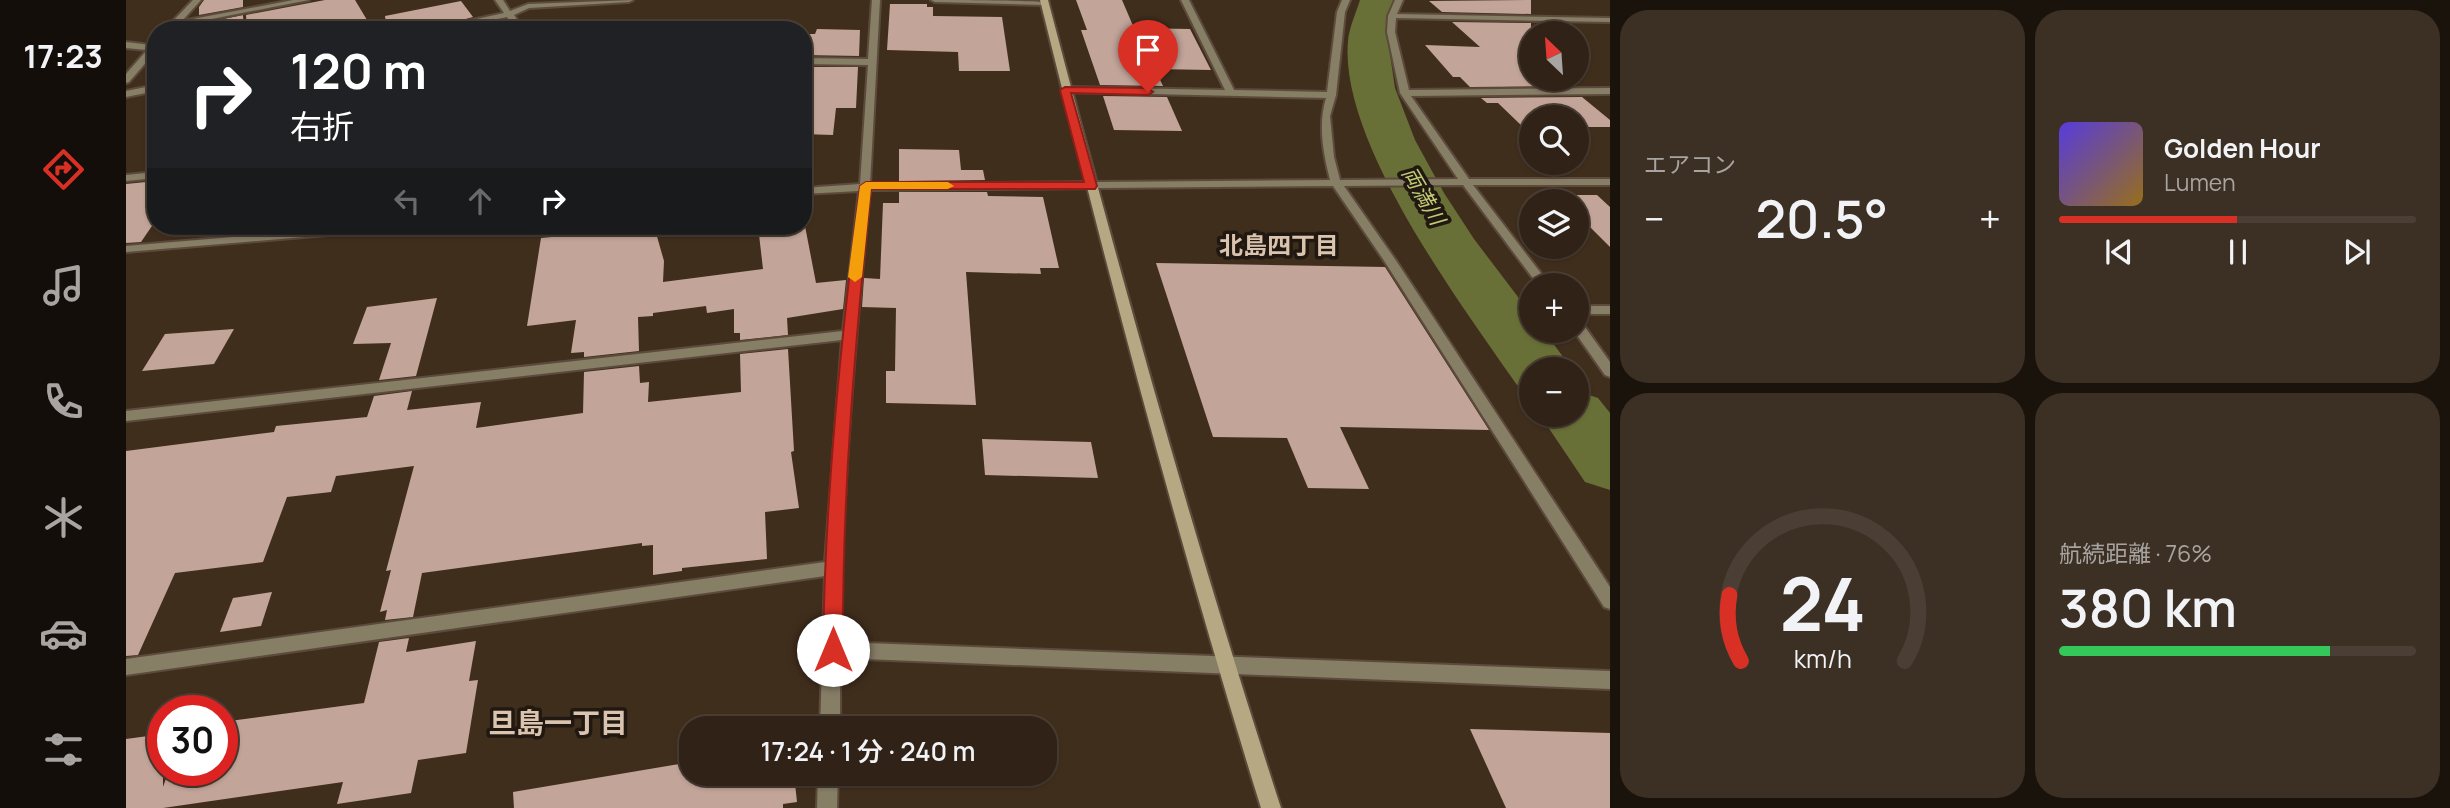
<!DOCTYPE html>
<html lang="ja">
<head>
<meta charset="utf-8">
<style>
	:root { --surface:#302216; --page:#3c2f23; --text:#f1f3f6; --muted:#a8a4a1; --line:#4b3f35; --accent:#d93025 }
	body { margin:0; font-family:Manrope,"Noto Sans JP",sans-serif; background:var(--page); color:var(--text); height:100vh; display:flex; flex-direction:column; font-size:26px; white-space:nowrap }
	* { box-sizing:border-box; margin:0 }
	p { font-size:23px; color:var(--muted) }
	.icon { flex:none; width:38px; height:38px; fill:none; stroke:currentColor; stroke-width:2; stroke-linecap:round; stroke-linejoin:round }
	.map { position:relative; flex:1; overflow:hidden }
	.panel { display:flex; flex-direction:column; gap:10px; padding:10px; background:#1a130c; width:840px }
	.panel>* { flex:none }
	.guide { position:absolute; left:21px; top:21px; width:665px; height:214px; border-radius:28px; box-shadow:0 2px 5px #0004,0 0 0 2px var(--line); background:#202124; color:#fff; overflow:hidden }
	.needle { width:46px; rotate:335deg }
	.buttons { position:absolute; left:1393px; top:21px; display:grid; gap:14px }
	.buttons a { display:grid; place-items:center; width:70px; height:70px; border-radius:50%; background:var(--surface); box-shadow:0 2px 5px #0004,0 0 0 2px var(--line); font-size:35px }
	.speed { position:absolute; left:21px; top:695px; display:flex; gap:14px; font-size:35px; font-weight:700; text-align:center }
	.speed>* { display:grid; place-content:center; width:91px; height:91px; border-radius:50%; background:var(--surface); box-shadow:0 2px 5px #0004,0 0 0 2px var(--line); line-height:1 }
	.speed .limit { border:10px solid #d22; background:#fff; color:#111 }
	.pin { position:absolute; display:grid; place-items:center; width:60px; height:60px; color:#fff; margin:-72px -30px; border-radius:50% 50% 50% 0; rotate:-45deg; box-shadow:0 0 7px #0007 }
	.pin .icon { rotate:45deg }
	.me { position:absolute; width:77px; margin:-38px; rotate:0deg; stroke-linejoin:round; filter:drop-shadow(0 0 5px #0008) }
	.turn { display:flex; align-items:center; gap:24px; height:147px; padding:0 28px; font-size:32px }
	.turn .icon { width:91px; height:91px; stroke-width:2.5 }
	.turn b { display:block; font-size:49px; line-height:60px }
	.lanes { display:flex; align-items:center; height:66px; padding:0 28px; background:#0003; justify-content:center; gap:35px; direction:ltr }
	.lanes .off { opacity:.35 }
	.big { font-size:52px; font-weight:600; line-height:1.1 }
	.panel .widget { flex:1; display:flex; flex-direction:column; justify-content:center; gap:10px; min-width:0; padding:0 24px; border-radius:28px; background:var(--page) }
	.panel .dial { align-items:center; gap:0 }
	.dial svg { height:182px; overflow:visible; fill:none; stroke:var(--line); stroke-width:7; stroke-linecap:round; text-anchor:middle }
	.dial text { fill:var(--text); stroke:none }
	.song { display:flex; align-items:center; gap:21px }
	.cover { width:84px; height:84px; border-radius:10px; background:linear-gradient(135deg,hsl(250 70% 55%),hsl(40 70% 35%)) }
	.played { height:7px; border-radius:4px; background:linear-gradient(90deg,var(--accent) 50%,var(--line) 50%) }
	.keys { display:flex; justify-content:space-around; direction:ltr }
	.heat { display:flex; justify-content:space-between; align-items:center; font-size:38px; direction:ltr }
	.charge { height:10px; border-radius:5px; background:linear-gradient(90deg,#34c759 76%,var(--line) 0) }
	.panel .tiles { flex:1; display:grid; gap:10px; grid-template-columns:repeat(2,1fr) }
	.trip { position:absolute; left:553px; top:716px; width:378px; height:70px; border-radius:28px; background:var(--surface); box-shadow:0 2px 5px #0004,0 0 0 2px var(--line); font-weight:600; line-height:70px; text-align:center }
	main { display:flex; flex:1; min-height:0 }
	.tabs { display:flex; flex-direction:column; width:126px; justify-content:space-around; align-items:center; background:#130e09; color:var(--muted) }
	.tabs .icon { width:49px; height:49px }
	.tabs .selected { color:var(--accent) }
	.tabs b { font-size:32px; color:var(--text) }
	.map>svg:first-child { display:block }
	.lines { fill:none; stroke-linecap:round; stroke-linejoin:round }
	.river { fill:#697037; fill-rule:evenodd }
	.building { fill:#c2a499 }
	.street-casing { stroke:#5c4b3c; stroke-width:4 }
	.secondary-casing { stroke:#5c4b3c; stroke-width:4 }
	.street { fill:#877e66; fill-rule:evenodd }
	.secondary { fill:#b6a882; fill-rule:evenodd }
	.route { fill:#d93025; stroke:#8d1f18; stroke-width:2 }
	.slow { fill:#f59e0b }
	.labels { text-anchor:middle; stroke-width:7; stroke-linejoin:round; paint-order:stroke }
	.far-water-label { font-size:21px; font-style:italic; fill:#c1cb76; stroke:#201811 }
	.neighbourhood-label { font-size:24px; font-weight:bold; fill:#dac4af; stroke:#201811 }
	.near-neighbourhood-label { font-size:28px; font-weight:bold; fill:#dac4af; stroke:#201811 }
</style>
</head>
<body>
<main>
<nav class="tabs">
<b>17:23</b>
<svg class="icon selected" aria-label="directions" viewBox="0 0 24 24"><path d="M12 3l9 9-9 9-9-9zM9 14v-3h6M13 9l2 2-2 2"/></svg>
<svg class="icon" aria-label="music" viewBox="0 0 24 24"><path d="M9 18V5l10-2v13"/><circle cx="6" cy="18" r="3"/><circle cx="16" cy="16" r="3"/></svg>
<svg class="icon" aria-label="phone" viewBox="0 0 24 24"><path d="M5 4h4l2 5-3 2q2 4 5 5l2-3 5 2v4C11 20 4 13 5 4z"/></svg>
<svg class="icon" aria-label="climate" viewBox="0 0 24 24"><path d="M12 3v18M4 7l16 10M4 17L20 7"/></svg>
<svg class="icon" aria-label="car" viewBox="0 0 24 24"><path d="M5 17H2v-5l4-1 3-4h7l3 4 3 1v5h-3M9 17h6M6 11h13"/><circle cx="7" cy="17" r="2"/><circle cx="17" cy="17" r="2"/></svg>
<svg class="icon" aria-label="filters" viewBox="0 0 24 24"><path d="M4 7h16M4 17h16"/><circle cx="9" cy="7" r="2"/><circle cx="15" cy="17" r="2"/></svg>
</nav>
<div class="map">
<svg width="1484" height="808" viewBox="0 0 1484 808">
	<rect width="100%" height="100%" fill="#402e1d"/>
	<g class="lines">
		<g class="river">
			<path d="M1234,0H1270L1262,41L1269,88L1289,140L1318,193L1348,239L1405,314V331H1418L1446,369H1405V389L1391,385C1335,304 1213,142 1222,41C1223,28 1230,13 1234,0Z"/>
			<path d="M1451,391L1472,398L1484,413V490L1459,482L1414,415H1451Z"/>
		</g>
	</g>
	<g class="building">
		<path d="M78,0H117V7L73,15V7Z"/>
		<path d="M199,0H229L247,30H121L120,15Z"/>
		<path d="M950,0H996L1008,28L1064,29L1085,70L1029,69L1037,86L974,85L955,30H961Z"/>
		<path d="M1405,0V14L1316,12L1303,1Z"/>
		<path d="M335,1L347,17L299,30H261L259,16Z"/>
		<path d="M764,4H801V7H807V16L876,17L884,71H833L832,52L761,50Z"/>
		<path d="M117,15L118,30H74V24Z"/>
		<path d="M1326,22L1405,23V79H1434L1443,86L1344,87L1334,77H1327L1299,45L1354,47Z"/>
		<path d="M691,29L734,30L733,56L677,55V34H689Z"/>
		<path d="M677,67H732L730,108H710L707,135L677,134Z"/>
		<path d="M977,96L1041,97L1056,131L988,130Z"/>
		<path d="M1456,97L1484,120V127H1451V117H1405V127H1397L1372,103H1361L1355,98Z"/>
		<path d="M773,149L833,150L835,170H857L859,180L773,181Z"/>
		<path d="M30,181V220L15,242L0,243V184Z"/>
		<path d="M773,192H861L862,196L917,197L933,268H914L915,274L840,272L850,405L760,403V371H769L770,308L736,307L738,278L754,279L757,203H773Z"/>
		<path d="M1432,195H1471L1484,207V247L1451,214V201H1438Z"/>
		<path d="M474,226H528L538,261L537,282L637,269L632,226H679L690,283L720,280L717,309L661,318L662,335L614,340V333H608V309L581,313L580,306L527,313V316L512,317L513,351L458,357V352L445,353L450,320L401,326L415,238L447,235L446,231Z"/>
		<path d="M1030,263L1259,267L1363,430L1214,427L1243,489L1182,488L1161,438L1087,437Z"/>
		<path d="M311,298L290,376L253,380L265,343L227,344L241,307Z"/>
		<path d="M108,329L88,364L16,371L39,334Z"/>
		<path d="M662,349L668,451L665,452L673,508L639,512L641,559L556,568V571L527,575V545L516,546V543L296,573L287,617L259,620L261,610L254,612L265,570L260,571L288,466L210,476L205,492L161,497L137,562L49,573L12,655L0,656V451L148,432L150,426L241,417L248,396L286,391L281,410L355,402L350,428L457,413L458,372L513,366L514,383L523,382L522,402L615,392L614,354Z"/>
		<path d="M856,439L965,442L972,478L859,475Z"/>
		<path d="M146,592L135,626L94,632L107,598Z"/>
		<path d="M283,638L280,652L350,641L343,681L352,680L340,753L292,760L285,793L211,804L217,782L37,808H0V739L37,734V787L43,770H96V722L238,703L253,642Z"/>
		<path d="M1344,729L1484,733V808H1380Z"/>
		<path d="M565,762V774H668L671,802L657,804V808H388L387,792Z"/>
	</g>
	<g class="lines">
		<g class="street-casing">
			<g id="street">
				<path d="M67,0H75L56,21L167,0H183L45,27V23Z"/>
				<path d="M369,0H377L384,11L402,4L507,0L503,2L403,8L388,15L398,30H390L381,17L318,30H301L378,13Z"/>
				<path d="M746,0H754L744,184L1204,180C1197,152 1192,125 1200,98L936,92V88L939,87L1099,90L1055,0H1063L1108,90L1201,92L1211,12L1216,0H1224L1219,12L1210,95L1204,116L1208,157L1214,180L1332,179L1274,93L1261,32L1262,16L1269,0H1277L1271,14L1484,18V22L1270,18L1269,32L1283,90L1484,88V94L1285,96L1343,179H1484V185H1347L1424,285H1412L1337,185L1218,186L1271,262L1484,587V609L1478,607L1259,262L1207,186L751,190H744C729,340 716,491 714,642L1484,671V689L714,658V728H694L699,576L0,675V659L699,562L716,340L0,421V411L717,331L733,191L677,194V188L734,184L742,65L677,64V58L742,59Z"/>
				<path d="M805,0C827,0 908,0 923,3L919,5L809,2Z"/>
				<path d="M0,42L25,45L30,43V51L3,82L0,83V74L21,50L0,48Z"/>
				<path d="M30,85V91L0,97V91Z"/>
				<path d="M30,172V178L0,181V175Z"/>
				<path d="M235,226H278L272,229L0,252V246Z"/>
				<rect x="1451" y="306" width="33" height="8"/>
				<path d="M1451,322L1456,323L1484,362V377L1479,375L1448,331H1451Z"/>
				<path d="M692,774H712L711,808H691Z"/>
			</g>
		</g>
		<g class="secondary-casing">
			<path id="secondary" d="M914,0H922C993,271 1068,541 1155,808H1135C1052,541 981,271 914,0Z"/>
		</g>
		<use href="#street" class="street"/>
		<use href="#secondary" class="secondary"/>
	</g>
	<path class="route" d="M939,87L1022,88L1027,92L1022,95L945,93L971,186L969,189H745C729,342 716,496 717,650L714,656L707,659L700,656L697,650C699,494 715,340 734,186L740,182H958L934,90Z"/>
	<path class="slow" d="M740,182H822L828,186L822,189H745L736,277L729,282L722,277L734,186Z"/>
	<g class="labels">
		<g class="far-water-label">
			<text transform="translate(1297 196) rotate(60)" y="7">両満川</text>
		</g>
		<g class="neighbourhood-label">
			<text x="1153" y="254">北島四丁目</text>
		</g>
		<g class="near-neighbourhood-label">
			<text x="432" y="733">旦島一丁目</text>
		</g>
	</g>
</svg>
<div class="buttons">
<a><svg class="needle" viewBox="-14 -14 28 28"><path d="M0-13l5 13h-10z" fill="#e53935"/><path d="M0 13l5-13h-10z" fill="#a8a4a1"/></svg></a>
<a><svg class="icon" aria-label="search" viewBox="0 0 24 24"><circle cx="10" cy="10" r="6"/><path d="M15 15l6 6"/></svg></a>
<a><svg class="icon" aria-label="layers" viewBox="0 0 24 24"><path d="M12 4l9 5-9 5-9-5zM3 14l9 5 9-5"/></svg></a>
<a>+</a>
<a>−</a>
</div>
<div class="speed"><div class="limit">30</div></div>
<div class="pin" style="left:1022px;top:92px;background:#d93025"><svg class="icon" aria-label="arrive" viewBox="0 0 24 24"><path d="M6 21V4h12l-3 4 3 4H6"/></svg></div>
<svg class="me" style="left:707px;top:650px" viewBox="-20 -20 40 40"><circle r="19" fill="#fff"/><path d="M0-13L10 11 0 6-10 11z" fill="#d93025"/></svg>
<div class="trip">17:24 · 1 分 · 240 m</div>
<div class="guide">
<div class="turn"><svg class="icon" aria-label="right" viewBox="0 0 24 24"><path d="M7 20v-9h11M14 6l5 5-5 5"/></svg><div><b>120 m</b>右折</div></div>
<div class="lanes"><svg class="icon off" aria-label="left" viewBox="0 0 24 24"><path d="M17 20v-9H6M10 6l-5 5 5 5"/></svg><svg class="icon off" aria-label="ahead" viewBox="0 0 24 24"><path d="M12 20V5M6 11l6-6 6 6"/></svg><svg class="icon" aria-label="right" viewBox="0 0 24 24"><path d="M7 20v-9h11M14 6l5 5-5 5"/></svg></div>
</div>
</div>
<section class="panel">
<div class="tiles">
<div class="widget"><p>エアコン</p>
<div class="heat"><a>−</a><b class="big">20.5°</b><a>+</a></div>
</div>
<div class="widget">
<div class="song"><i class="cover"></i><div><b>Golden Hour</b><p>Lumen</p></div></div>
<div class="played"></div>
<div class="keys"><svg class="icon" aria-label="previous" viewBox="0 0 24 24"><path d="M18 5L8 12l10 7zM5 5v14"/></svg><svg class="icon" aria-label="pause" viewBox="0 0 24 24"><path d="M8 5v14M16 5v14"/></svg><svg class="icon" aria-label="next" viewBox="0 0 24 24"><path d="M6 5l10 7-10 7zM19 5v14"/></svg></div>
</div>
<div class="widget dial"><svg viewBox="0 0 100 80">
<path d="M14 69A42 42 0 1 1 86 69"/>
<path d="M14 69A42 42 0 0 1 9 40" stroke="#d93025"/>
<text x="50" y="56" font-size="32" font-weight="700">24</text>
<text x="50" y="72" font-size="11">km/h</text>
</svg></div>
<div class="widget"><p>航続距離 · 76%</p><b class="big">380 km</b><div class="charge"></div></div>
</div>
</section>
</main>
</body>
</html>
